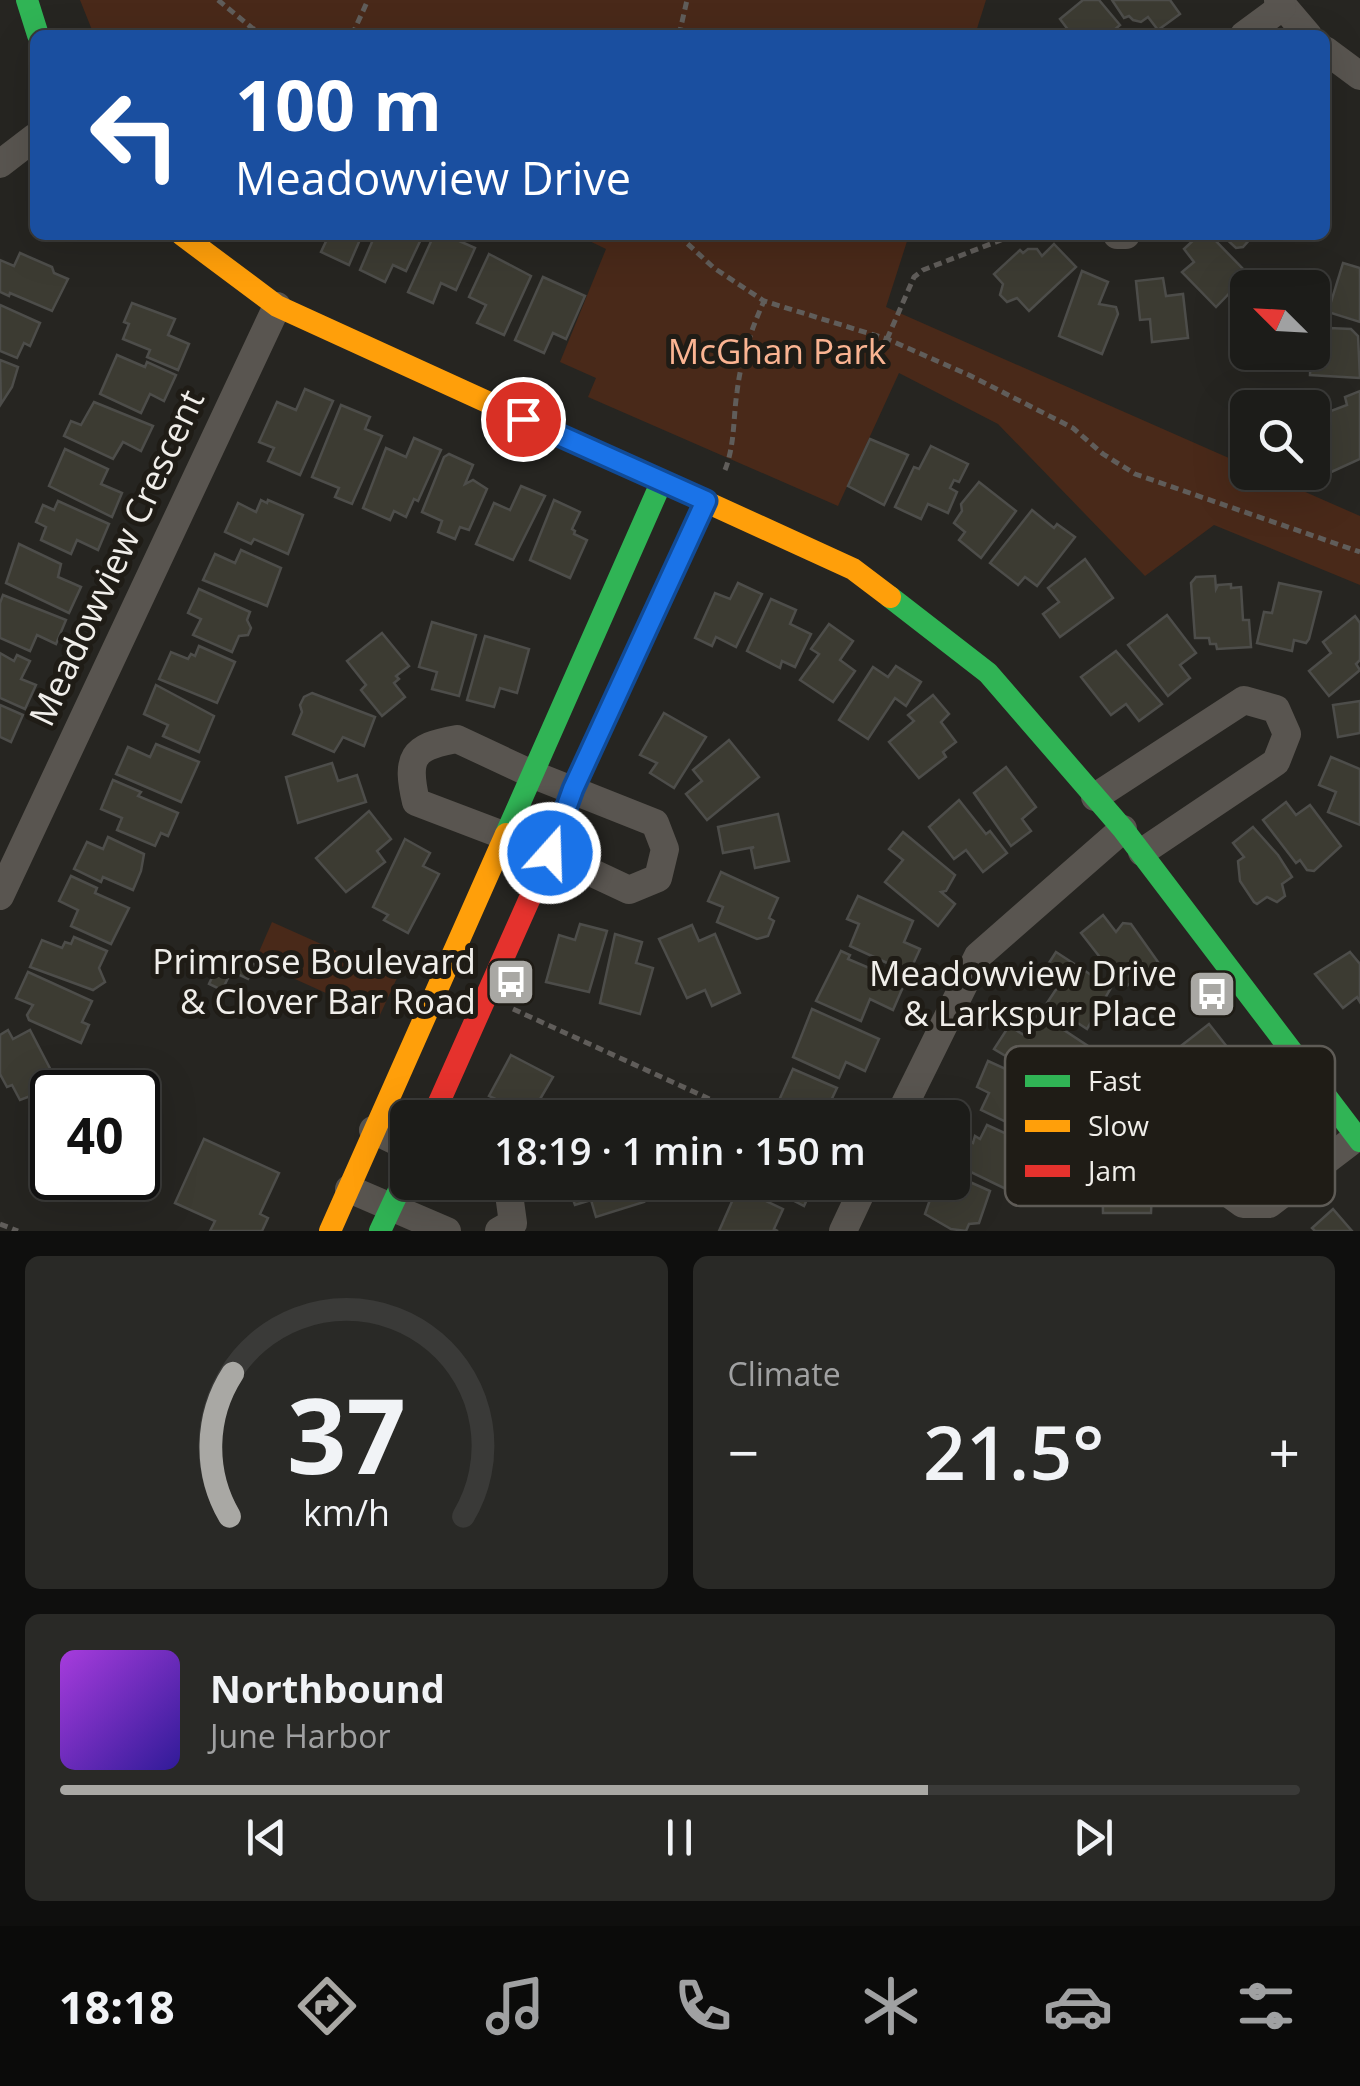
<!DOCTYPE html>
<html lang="en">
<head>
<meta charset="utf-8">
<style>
	:root { --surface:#1c1c19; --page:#292926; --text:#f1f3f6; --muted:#a0a1a2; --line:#3a3a38; --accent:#a9a8a4 }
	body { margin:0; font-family:"Open Sans",sans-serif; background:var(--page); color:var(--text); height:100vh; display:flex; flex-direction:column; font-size:38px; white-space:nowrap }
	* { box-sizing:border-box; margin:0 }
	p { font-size:32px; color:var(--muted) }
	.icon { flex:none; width:55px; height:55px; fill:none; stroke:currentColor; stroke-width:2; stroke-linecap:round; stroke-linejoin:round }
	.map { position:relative; height:1231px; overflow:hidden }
	.drawer { display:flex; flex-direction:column; gap:25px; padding:25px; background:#0f0f0e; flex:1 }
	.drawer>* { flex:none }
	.guide { position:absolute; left:30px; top:30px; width:1300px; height:210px; border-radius:15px; box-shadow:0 10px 40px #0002,0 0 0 2px var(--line); background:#1a4fa0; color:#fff; overflow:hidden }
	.needle { width:65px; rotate:294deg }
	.tools { position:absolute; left:1230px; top:270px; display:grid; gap:20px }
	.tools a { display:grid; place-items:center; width:100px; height:100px; border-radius:15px; background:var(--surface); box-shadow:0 10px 40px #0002,0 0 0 2px var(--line); font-size:50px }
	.speed { position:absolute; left:30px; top:1070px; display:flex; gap:20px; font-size:50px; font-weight:700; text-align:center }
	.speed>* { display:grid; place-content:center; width:130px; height:130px; border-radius:50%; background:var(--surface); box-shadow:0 10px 40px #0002,0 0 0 2px var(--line); line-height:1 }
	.speed .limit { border:5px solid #111; border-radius:15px; background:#fff; color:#111 }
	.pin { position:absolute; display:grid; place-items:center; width:85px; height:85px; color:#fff; margin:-42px; border:5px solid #fff; border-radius:50%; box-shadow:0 2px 10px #0007 }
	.me { position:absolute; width:110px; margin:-55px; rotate:20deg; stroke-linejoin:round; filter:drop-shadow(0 0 8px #0008) }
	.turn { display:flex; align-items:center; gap:35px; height:210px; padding:0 40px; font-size:45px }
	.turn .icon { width:130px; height:130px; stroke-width:2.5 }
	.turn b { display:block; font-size:70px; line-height:85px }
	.big { font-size:75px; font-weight:600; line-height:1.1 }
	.drawer .widget { flex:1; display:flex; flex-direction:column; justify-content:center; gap:15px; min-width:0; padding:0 35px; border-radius:15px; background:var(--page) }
	.drawer .dial { align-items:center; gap:0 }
	.dial svg { height:260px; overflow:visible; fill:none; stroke:var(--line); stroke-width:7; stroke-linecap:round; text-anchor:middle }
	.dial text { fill:var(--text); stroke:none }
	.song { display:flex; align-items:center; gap:30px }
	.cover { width:120px; height:120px; border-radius:15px; background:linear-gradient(135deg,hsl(280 70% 55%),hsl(250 70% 35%)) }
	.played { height:10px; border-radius:5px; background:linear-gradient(90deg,var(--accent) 70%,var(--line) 70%) }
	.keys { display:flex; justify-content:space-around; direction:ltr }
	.heat { display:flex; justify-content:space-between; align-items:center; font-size:55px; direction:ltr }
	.drawer .tiles { flex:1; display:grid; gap:25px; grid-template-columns:1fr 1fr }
	.widget:last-child { grid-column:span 2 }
	.trip { position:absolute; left:390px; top:1100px; width:580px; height:100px; border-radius:15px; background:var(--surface); box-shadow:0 10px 40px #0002,0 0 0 2px var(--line); font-weight:600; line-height:100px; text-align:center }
	.dock { display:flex; height:160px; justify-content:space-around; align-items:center; background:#0b0b0a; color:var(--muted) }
	.dock .icon { width:70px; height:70px }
	.dock .selected { color:var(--accent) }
	.dock b { font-size:45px; color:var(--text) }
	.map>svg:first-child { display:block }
	.green { fill:#492919 }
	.building { fill:#3c3b32; stroke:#4d4d4a; stroke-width:2.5 }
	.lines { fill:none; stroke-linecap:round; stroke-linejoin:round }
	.path { stroke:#605d5a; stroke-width:5; stroke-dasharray:8 5; stroke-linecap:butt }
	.street { stroke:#595550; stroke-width:28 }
	.fast { stroke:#30b455; stroke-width:22 }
	.slow { stroke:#ff9f0a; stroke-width:22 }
	.jam { stroke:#e5322d; stroke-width:22 }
	.route-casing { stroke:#114b97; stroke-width:25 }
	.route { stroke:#1a73e8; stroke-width:18 }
	.labels { text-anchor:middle; stroke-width:10; stroke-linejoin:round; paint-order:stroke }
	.park-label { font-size:35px; fill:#fab492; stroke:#1f1c16 }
	.street-label { font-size:35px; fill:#f0eeea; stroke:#1f1c16 }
	.poi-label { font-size:35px; fill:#f0eeea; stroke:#1f1c16; text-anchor:end }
	.key { fill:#1f1c16; stroke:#5e5b56; stroke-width:2.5 }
	.key-label { font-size:28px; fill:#f0eeea }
</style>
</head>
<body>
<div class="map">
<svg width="1360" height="1231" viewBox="0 0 1360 1231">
	<rect width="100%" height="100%" fill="#262521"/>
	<g class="green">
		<path d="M80,0H986L975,35H94Z"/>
		<path d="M577,235H909L886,307L1247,466L1248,472L1262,473L1360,516V585L1214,525L1145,576L998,424L899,373L838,506L588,397L596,378L560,362L606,249Z"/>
		<path d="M272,922L397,978L379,1017L255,961Z"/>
	</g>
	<g class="building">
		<path d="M1083,0H1099L1120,25L1108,35H1072L1060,19Z"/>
		<path d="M1112,0H1170L1180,14L1158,30L1148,17L1141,22L1133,20L1129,16L1124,18Z"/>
		<path d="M329,235H362L349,265L321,252Z"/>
		<path d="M375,235H423L406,271L393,265L385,282L360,270Z"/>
		<path d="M434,235H446L475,248L456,290L441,283L433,303L408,292Z"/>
		<path d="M1199,235H1210L1248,274L1216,307L1182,272L1194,262L1184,249Z"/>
		<path d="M1222,235H1251V238L1243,247L1236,248Z"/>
		<path d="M1054,244L1076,267L1029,311L1017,298L1007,302L1000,295L1003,284L994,274L1020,250L1023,253L1028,249H1037L1042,256Z"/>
		<path d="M20,253L52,267L54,273L68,279L52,311L10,293L9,296L0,292V260L14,266Z"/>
		<path d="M489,254L531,276L504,335L477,323L486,305L469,297Z"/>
		<path d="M1343,263L1360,268V322L1328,312Z"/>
		<path d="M1082,271L1108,282L1099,304L1116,307L1118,314L1102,354L1059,336Z"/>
		<path d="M543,277L585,296L566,339L553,333L544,353L515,340Z"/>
		<path d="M1163,278L1166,296L1183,294L1188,338L1152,342L1150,319L1140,320L1136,281Z"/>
		<path d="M132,303L175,319L168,335L189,344L178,370L147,357L150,350L123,339L129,324L124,322Z"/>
		<path d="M0,305L40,323L30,346L24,343L17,358L0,351Z"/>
		<path d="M1329,328L1351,329L1358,336L1360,378L1310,375L1312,329Z"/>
		<path d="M117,355L145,367L147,362L176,375L164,401L150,394L141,413L100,394Z"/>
		<path d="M0,360L18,367L12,387L1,404Z"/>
		<path d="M305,389L333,401L300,475L268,461L274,448L259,442L277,402L296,410Z"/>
		<path d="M1360,391V459L1329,473L1323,470L1319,459L1322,453L1328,451L1326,446L1312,451V418L1347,405L1345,397Z"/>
		<path d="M94,402L153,426L141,451L123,442L113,459L64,436L71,421L81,425Z"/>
		<path d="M341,405L370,417L365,429L382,436L352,504L335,497L339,488L312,477Z"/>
		<path d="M414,438L441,450L418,501L414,499L406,517L394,511L390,520L363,508L386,448L406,457Z"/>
		<path d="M870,439L908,455L884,505L848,486Z"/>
		<path d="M931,446L968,464L959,482L954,480L950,488L957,492L948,513L928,504L921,519L895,507L914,467L919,469Z"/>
		<path d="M65,449L108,469L101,484L122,493L112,517L49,486Z"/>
		<path d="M449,454L473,465L465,484L473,480L487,489L469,530L460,527L455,539L438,532L442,521L422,512L444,457Z"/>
		<path d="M979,482L1016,511L981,558L959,540L965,532L954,523L962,511L961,504Z"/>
		<path d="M521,486L545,496L513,560L476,544L494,503L510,510Z"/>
		<path d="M261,500L267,503L268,500L303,515L288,554L254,539L251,544L225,532L238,503L256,512Z"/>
		<path d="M554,500L580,512L572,529L575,531L574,534L587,540L570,578L530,560Z"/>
		<path d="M58,501L109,524L98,550L77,540L71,554L41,540L46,527L36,522L43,505L54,510Z"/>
		<path d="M1032,510L1054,528L1057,524L1075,537L1037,586L1025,577L1018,585L990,563Z"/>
		<path d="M19,544L61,564L58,577L81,587L69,613L6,583Z"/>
		<path d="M241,550L281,568L267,606L203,580L215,554L235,563Z"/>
		<path d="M1085,559L1113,598L1060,637L1043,614L1059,602L1048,588Z"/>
		<path d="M1215,576L1216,589L1218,585L1231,584V588L1241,587L1243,620H1249L1251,647L1217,649L1216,644H1210L1209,638H1195L1191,583L1196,577Z"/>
		<path d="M738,583L762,594L736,647L716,637L712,646L695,638L715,593L730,599Z"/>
		<path d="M1279,583L1321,592L1309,639L1306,643L1294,640L1292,651L1257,643L1264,612L1272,613Z"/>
		<path d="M199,589L250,612L247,620L251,628L248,635L239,636L232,652L193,635L201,619L188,613Z"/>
		<path d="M3,595L66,620L56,644L37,635L30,651L0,638V603Z"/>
		<path d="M771,599L796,610L790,624L811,634L795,667L782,661L780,668L747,651Z"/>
		<path d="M1167,615L1196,653L1180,665L1190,678L1168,696L1128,645Z"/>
		<path d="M1355,616L1360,623V660L1356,664L1360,670L1329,696L1309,671L1331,653L1323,642Z"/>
		<path d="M432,622L476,635L459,696L432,689L437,672L419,667Z"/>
		<path d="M829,624L853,641L840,660L855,671L833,702L800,680L819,654L811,649Z"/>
		<path d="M382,633L409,666L396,676L399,679L394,683L405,697L382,716L361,690L366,685L347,661Z"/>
		<path d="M485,636L529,649L517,693L500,688L494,707L467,700Z"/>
		<path d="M199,646L235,662L217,703L159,679L171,652L188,659L191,654L195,656Z"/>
		<path d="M1116,651L1162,704L1139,721L1126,704L1111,715L1081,677Z"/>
		<path d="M0,653L14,661L17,655L30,661L21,679L36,685L25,709L0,698Z"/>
		<path d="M896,666L921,682L906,706L895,698L868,739L839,720L873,667L888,677Z"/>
		<path d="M156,685L214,716L199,752L163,736L168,725L144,714Z"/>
		<path d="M312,693L375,717L364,746L343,737L334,752L293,734L302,712L300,705L304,697Z"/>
		<path d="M933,695L949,714L941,722L956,742L943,752L946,757L919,778L889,742L914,721L908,715Z"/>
		<path d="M1360,701V733L1338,737L1333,705Z"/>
		<path d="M0,705L23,715L11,742L0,737Z"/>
		<path d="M664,713L706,737L674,788L650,773L657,763L640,755Z"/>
		<path d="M729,740L759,777L707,820L686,794L702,781L693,770Z"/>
		<path d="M156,744L199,762L181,802L116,774L128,747L150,757Z"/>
		<path d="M1331,757L1360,769V825L1328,812L1336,792L1319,785Z"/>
		<path d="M332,763L338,781L357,775L366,802L298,823L286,777Z"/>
		<path d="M1006,767L1036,807L1022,819L1031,831L1011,846L974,793Z"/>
		<path d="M113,780L141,792L138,796L178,813L168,836L161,833L155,846L117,830L122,818L101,809Z"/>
		<path d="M959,800L986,834L990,831L1007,853L983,872L966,850L954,859L929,827Z"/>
		<path d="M1286,802L1296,815L1310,805L1341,846L1314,871L1307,870L1300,860L1296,863L1263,820Z"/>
		<path d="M369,811L391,839L377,851L385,862L346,892L316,858Z"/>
		<path d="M778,814L789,861L755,868L751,849L754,847L723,853L718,827Z"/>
		<path d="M1253,827L1278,855L1292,877L1282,884L1285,896L1277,902L1267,897L1257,904L1254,902L1240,881L1238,861L1244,857L1233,843Z"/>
		<path d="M903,832L955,875L946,891L941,892L955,904L938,926L885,882L903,860L889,849Z"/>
		<path d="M108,837L144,854L141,871L133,890L103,877L101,882L74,869L87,842L103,849Z"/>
		<path d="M405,839L430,853L423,866L439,874L408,933L384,920L388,915L373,907Z"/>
		<path d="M721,872L778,898L769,918L774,921L768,936L757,939L717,922L723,907L708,901Z"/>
		<path d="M71,876L97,888L95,893L129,908L111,944L71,926L78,910L59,901Z"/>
		<path d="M858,896L913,921L904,942L920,949L909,973L850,946L859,924L847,919Z"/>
		<path d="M1103,915L1116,932L1123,923L1131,924L1158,962L1124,988L1081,933Z"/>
		<path d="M580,924L607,931L589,992L546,982L559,935L575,940Z"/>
		<path d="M692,925L699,941L715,934L740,993L712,1006L705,990L687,998L659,939Z"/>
		<path d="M615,934L642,942L636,963L653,968L640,1014L600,1003Z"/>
		<path d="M74,937L107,951L99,968L105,982L93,990L30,967L42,940L62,948L65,942L71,944Z"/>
		<path d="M841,951L850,955L848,959L876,971L878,967L906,980L893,1010L870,999L861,1021L816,1001Z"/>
		<path d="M1056,952L1111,988L1087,1029L1047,1003L1057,988L1040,977Z"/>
		<path d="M1350,952L1360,964V1002L1357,997L1343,1008L1315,974Z"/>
		<path d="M243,958L256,965L248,979L235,973Z"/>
		<path d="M215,971L228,978L222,990L209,984Z"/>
		<path d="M28,972L92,1001L82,1022L89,1025L81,1043L29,1020L27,1015L33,1005L16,998Z"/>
		<path d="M812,1009L879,1039L865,1071L846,1062L839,1078L793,1057Z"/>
		<path d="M1038,1013L1088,1046L1078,1063L1066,1055L1054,1076L1023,1057L1019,1064L994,1049L1009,1026L1029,1038L1032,1034L1027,1031Z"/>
		<path d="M1209,1024L1239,1062L1223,1075L1236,1091L1215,1108L1196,1083L1200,1080L1177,1049Z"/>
		<path d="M8,1030L13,1039L30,1030L56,1080L47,1085L49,1089L20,1100L12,1085L7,1087L0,1074V1035Z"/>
		<path d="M511,1055L553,1077L529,1118H496L501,1107L498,1104L500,1101L489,1096Z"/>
		<path d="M988,1061L1043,1086L1023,1130L981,1110L989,1093L977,1087Z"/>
		<path d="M793,1069L837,1088L828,1107L845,1115L844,1118H780L773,1114Z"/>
		<path d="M581,1102L590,1118H550Z"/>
		<path d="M987,1125L1029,1144L1008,1190L952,1163V1142L956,1135L973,1143L975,1136L980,1139Z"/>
		<path d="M204,1139L279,1173L260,1214L268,1218L262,1231H210L215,1221L175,1203Z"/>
		<path d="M1124,1161H1173V1191H1152L1151,1213H1103L1102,1163Z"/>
		<path d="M952,1174L990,1191L979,1223L969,1224L966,1231L951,1229L925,1214L935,1185L952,1182Z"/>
		<path d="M567,1182H647L649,1187L640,1190L644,1202L596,1217L591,1200L575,1205Z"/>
		<path d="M758,1182H815L804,1206Z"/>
		<path d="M738,1188L783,1209L774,1229L778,1231H719Z"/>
		<path d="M1333,1209L1352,1231H1315L1312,1228Z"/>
	</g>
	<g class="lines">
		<g class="path">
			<path d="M218,0L252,28L268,35"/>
			<path d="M352,35L368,0"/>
			<path d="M679,35L687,0"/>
			<path d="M678,235L714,268L764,301L887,339L969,375L1073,428L1103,454L1135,474L1360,552"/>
			<path d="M887,339L914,277L923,270L1014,235"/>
			<path d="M725,470C735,444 733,419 737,392C741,359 751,330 764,301"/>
			<path d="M513,1009L751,1118"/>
			<path d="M0,1224L18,1231"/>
		</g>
		<g class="street">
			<path d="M1278,0L1308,35"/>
			<path d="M1244,35L1282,7"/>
			<path d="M1325,50L1360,76"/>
			<path d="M0,164L35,137"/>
			<path d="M1117,235H1126"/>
			<path d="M457,739L534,775L655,823L665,849L658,878L629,890L550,853L416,802C406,758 411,747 457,739Z"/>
			<path d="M1095,797L1244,700L1276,709L1287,734L1276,762L1142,852"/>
			<path d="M0,896L277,306"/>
			<path d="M1318,1087L1229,1160L1223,1173L1224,1185L1232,1196L1243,1204H1269L1357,1137"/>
			<path d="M898,1118L978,956L1123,829"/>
			<path d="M373,1130L408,1147"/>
			<path d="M349,1189L447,1231"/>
			<path d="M499,1231L513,1223L508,1187L501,1182"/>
			<path d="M843,1231L866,1182"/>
		</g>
		<g class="fast">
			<path d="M27,0L38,35"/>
			<path d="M890,597L988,673L1123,829L1360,1141"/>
			<path d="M506,834L661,483"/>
			<path d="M380,1231L408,1171"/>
		</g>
		<g class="slow">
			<path d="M182,235L277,306L853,569L890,597"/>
			<path d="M627,673L706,501"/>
			<path d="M330,1231L506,834"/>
		</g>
		<path class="jam" d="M432,1118L550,853L573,789L627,673"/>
	</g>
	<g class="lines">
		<g class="route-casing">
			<path id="route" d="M523,419L706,501L573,789L550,853"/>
		</g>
		<use href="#route" class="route"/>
	</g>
	<defs>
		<g id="bus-square" transform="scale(2.5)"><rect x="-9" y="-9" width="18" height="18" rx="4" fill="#a9a8a4" stroke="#1f1c16"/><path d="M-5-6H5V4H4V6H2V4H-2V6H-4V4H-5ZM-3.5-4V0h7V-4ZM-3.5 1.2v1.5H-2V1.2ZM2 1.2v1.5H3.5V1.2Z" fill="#fff"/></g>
	</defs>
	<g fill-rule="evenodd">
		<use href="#bus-square" x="511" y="982"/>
		<use href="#bus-square" x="1212" y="994"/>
	</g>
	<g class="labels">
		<g class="park-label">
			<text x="777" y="364">McGhan Park</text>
		</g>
		<g class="street-label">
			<text transform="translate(117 558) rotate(-65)" y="12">Meadowview Crescent</text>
		</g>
		<g class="poi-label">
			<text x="476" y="974">Primrose Boulevard<tspan x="476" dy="40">&amp; Clover Bar Road</tspan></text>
			<text x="1177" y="986">Meadowview Drive<tspan x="1177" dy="40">&amp; Larkspur Place</tspan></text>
		</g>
	</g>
	<rect x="1005" y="1046" width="330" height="160" rx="15" class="key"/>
	<rect x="1025" y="1075" width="45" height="12" fill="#30b455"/>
	<rect x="1025" y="1120" width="45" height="12" fill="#ff9f0a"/>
	<rect x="1025" y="1165" width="45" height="12" fill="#e5322d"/>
	<g class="key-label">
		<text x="1088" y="1091">Fast</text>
		<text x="1088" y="1136">Slow</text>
		<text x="1088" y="1181">Jam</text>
	</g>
</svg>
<div class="tools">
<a><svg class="needle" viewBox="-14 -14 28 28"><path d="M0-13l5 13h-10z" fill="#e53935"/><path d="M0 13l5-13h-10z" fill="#a0a1a2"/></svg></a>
<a><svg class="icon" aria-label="search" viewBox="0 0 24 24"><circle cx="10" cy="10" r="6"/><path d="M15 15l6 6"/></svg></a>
</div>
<div class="speed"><div class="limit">40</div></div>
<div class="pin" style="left:523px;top:419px;background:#d93025"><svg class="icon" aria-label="arrive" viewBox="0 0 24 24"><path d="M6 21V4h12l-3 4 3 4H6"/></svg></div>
<svg class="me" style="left:550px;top:853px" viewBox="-20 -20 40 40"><circle r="17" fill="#1a73e8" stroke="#fff" stroke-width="3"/><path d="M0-11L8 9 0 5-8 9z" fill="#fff"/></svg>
<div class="trip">18:19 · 1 min · 150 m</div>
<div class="guide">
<div class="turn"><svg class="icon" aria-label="left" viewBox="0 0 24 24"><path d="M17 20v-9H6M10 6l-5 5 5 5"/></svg><div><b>100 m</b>Meadowview Drive</div></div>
</div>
</div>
<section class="drawer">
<div class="tiles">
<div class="widget dial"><svg viewBox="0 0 100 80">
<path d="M14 69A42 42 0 1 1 86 69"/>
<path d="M14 69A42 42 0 0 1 15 25" stroke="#a9a8a4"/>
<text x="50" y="56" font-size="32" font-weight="700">37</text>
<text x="50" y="72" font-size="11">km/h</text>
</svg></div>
<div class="widget"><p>Climate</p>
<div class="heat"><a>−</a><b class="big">21.5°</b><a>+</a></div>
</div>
<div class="widget">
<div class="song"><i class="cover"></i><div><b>Northbound</b><p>June Harbor</p></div></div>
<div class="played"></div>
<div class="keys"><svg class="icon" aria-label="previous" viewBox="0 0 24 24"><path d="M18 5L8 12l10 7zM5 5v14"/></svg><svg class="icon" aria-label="pause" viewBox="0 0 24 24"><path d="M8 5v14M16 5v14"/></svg><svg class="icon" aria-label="next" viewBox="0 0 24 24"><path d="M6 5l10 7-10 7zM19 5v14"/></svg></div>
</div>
</div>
</section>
<nav class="dock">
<b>18:18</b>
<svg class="icon selected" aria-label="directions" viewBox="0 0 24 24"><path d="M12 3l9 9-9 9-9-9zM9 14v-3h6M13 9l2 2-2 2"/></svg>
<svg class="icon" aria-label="music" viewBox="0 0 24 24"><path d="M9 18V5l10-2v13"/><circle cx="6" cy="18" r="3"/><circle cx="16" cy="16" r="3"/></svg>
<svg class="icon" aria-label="phone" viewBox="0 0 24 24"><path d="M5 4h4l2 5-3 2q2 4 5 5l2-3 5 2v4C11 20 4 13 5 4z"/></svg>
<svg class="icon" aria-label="climate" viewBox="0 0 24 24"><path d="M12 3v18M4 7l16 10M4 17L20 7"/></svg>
<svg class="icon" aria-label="car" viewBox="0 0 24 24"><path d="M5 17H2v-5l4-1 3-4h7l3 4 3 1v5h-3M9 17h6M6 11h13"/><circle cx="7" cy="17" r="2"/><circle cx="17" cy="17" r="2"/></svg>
<svg class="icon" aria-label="filters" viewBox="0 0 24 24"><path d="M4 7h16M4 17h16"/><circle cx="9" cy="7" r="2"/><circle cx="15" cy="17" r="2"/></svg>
</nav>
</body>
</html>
